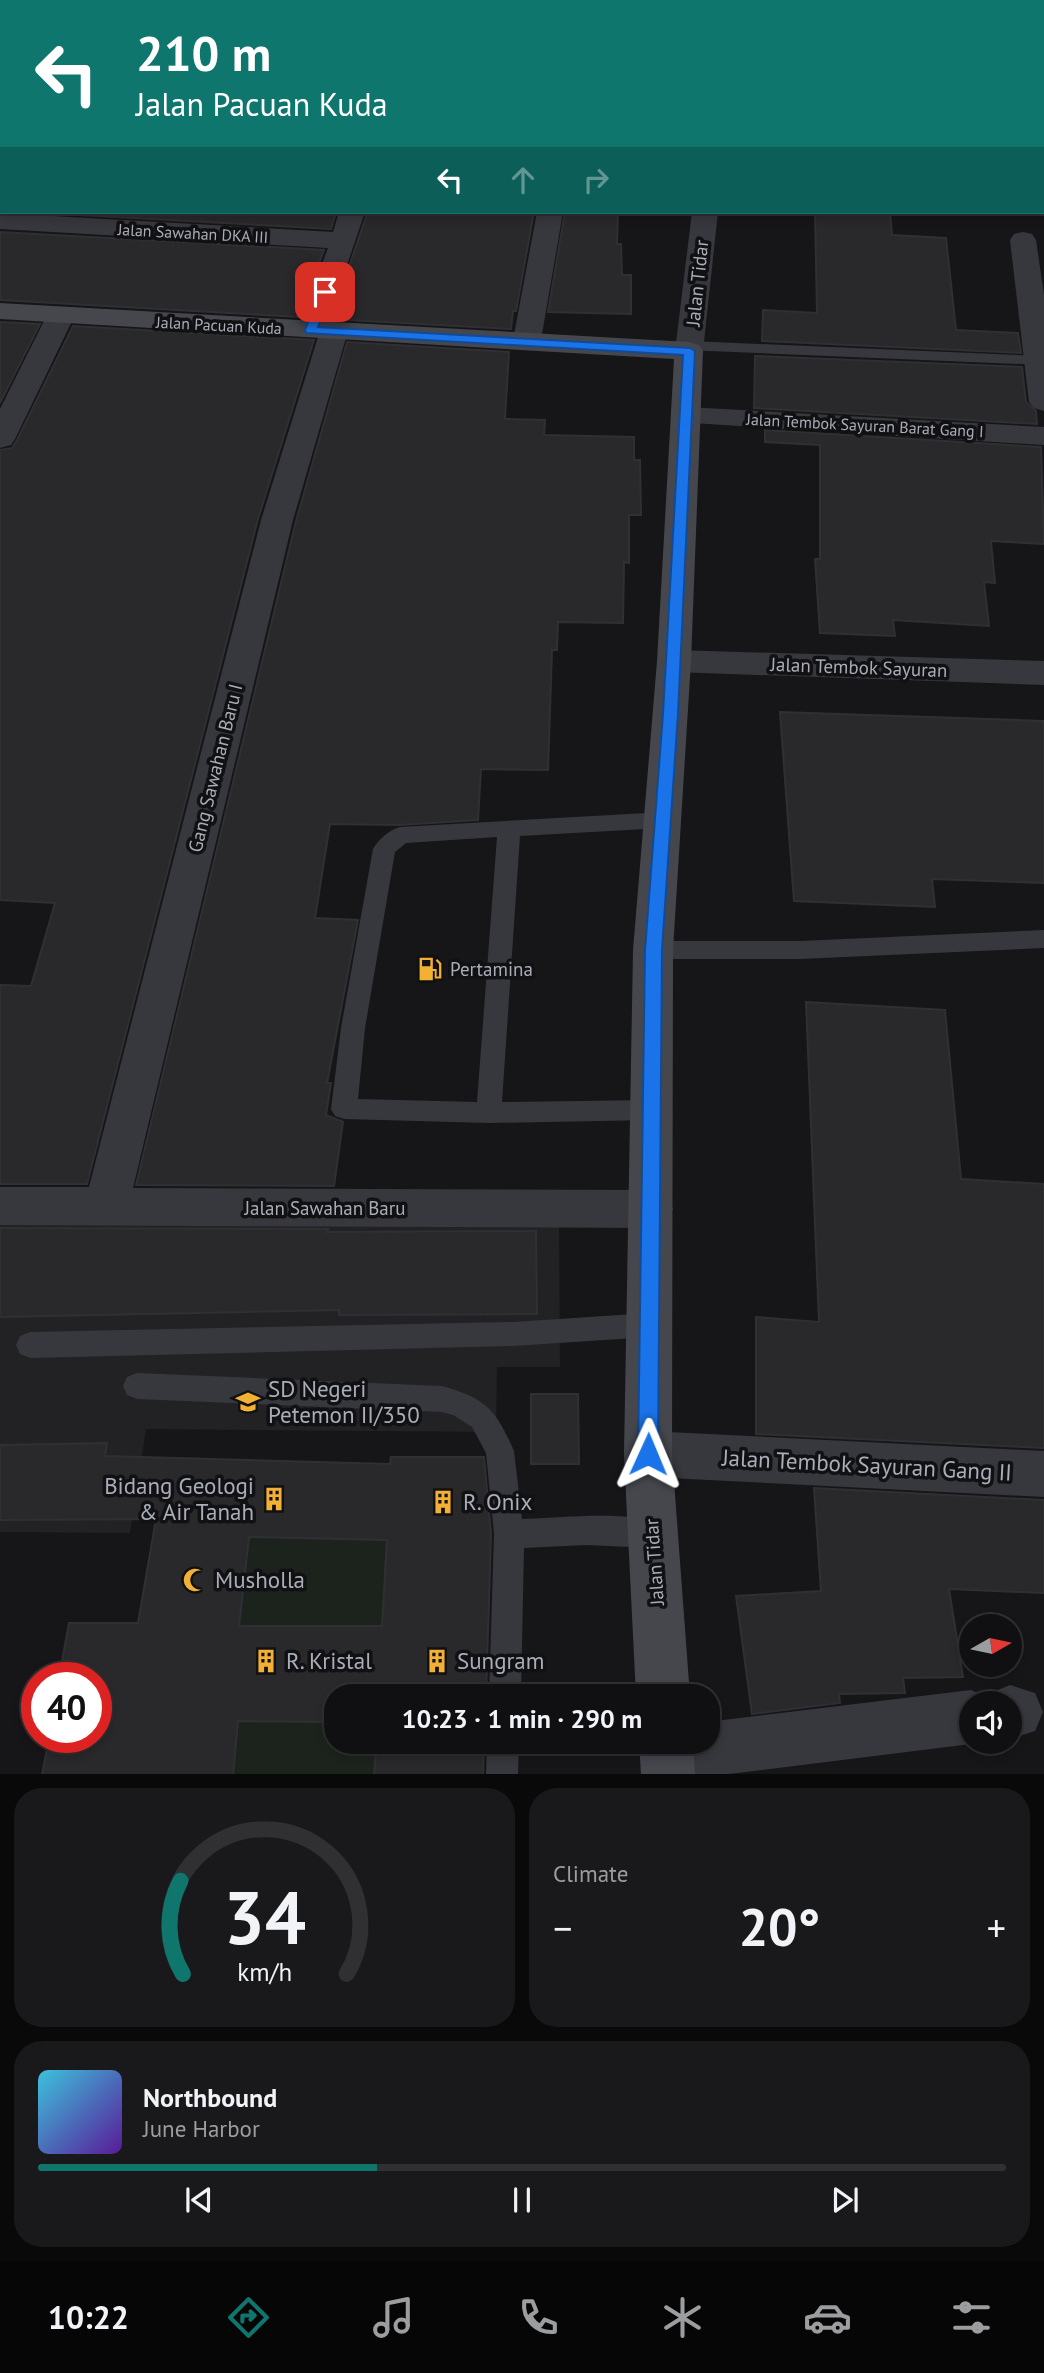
<!DOCTYPE html>
<html lang="en">
<head>
<meta charset="utf-8">
<style>
	:root { --surface:#101012; --page:#19191b; --text:#f1f3f6; --muted:#9c9d9f; --line:#303032; --accent:#0f766e }
	body { margin:0; font-family:"PT Sans",sans-serif; background:var(--page); color:var(--text); height:100vh; display:flex; flex-direction:column; font-size:26px; white-space:nowrap }
	* { box-sizing:border-box; margin:0 }
	p { font-size:23px; color:var(--muted) }
	.icon { flex:none; width:38px; height:38px; fill:none; stroke:currentColor; stroke-width:2; stroke-linecap:round; stroke-linejoin:round }
	.map { position:relative; height:1774px; overflow:hidden }
	.sheet { display:flex; flex-direction:column; gap:14px; padding:14px; background:#09090a; flex:1 }
	.sheet>* { flex:none }
	.top-card { position:absolute; left:0px; top:0px; width:1045px; height:214px; box-shadow:0 4px 10px #0003,0 0 0 2px var(--line); background:#0f766e; color:#fff; overflow:hidden }
	.needle { width:46px; rotate:81deg }
	.tools { position:absolute; left:959px; top:1614px; display:grid; gap:14px }
	.tools a { display:grid; place-items:center; width:63px; height:63px; border-radius:50%; background:var(--surface); box-shadow:0 4px 10px #0003,0 0 0 2px var(--line); font-size:35px }
	.speed { position:absolute; left:21px; top:1662px; display:flex; gap:14px; font-size:35px; font-weight:700; text-align:center }
	.speed>* { display:grid; place-content:center; width:91px; height:91px; border-radius:50%; background:var(--surface); box-shadow:0 4px 10px #0003,0 0 0 2px var(--line); line-height:1 }
	.speed .limit { border:10px solid #d22; background:#fff; color:#111 }
	.pin { position:absolute; display:grid; place-items:center; width:60px; height:60px; color:#fff; margin:-30px; border-radius:14px; box-shadow:0 4px 10px #0006 }
	.me { position:absolute; width:77px; margin:-38px; rotate:1deg; stroke-linejoin:round; filter:drop-shadow(0 0 5px #0008) }
	.turn { display:flex; align-items:center; gap:24px; height:147px; padding:0 21px; font-size:32px }
	.turn .icon { width:91px; height:91px; stroke-width:2.5 }
	.turn b { display:block; font-size:49px; line-height:60px }
	.lanes { display:flex; align-items:center; height:66px; padding:0 21px; background:#0003; justify-content:center; gap:35px; direction:ltr }
	.lanes .off { opacity:.35 }
	.big { font-size:52px; font-weight:700; line-height:1.1 }
	.sheet .card { flex:1; display:flex; flex-direction:column; justify-content:center; gap:10px; min-width:0; padding:0 24px; border-radius:28px; background:var(--page) }
	.sheet .dial { align-items:center; gap:0 }
	.dial svg { height:182px; overflow:visible; fill:none; stroke:var(--line); stroke-width:7; stroke-linecap:round; text-anchor:middle }
	.dial text { fill:var(--text); stroke:none }
	.song { display:flex; align-items:center; gap:21px }
	.cover { width:84px; height:84px; border-radius:10px; background:linear-gradient(135deg,hsl(190 70% 55%),hsl(270 70% 35%)) }
	.played { height:7px; border-radius:4px; background:linear-gradient(90deg,var(--accent) 35%,var(--line) 35%) }
	.keys { display:flex; justify-content:space-around; direction:ltr }
	.heat { display:flex; justify-content:space-between; align-items:center; font-size:38px; direction:ltr }
	.sheet .tiles { flex:1; display:grid; gap:14px; grid-template-columns:1fr 1fr }
	.card:last-child { grid-column:span 2 }
	.trip { position:absolute; left:324px; top:1684px; width:396px; height:70px; border-radius:28px; background:var(--surface); box-shadow:0 4px 10px #0003,0 0 0 2px var(--line); font-weight:700; line-height:70px; text-align:center }
	.dock { display:flex; height:112px; justify-content:space-around; align-items:center; background:#060607; color:var(--muted) }
	.dock .icon { width:49px; height:49px }
	.dock .active { color:var(--accent) }
	.dock b { font-size:32px; color:var(--text) }
	.map>svg:first-child { display:block }
	.built { fill:#222225 }
	.green { fill:#1c231d }
	.lines { fill:none; stroke-linecap:round; stroke-linejoin:round }
	.river { fill:#2c353c; fill-rule:evenodd }
	.building { fill:#29292c; stroke:#303034; stroke-width:2; fill-rule:evenodd }
	.lane { fill:#37383d; fill-rule:evenodd }
	.street { fill:#37383d; fill-rule:evenodd }
	.secondary { fill:#45474d; fill-rule:evenodd }
	.route { fill:#1a73e8; stroke:#114b97; stroke-width:2 }
	.labels { text-anchor:middle; stroke-width:7; stroke-linejoin:round; paint-order:stroke }
	.far-street-label { font-size:16px; fill:#a8adb8; stroke:#111113 }
	.street-label { font-size:19px; fill:#a8adb8; stroke:#111113 }
	.poi-label { font-size:19px; fill:#a8adb8; stroke:#111113; text-anchor:start }
	.near-poi-label { font-size:23px; fill:#a8adb8; stroke:#111113; text-anchor:start }
	.near-street-label { font-size:23px; fill:#a8adb8; stroke:#111113 }
</style>
</head>
<body>
<div class="map">
<svg width="1044" height="1775" viewBox="0 0 1044 1775">
	<rect width="100%" height="100%" fill="#161618"/>
	<path class="built" d="M0,1220L559,1225L560,1367H497L496,1432L146,1429L130,1533L0,1532Z"/>
	<g class="green">
		<path d="M249,1537L387,1540L382,1626H239Z"/>
		<path d="M238,1721L336,1722V1741H377L374,1774L233,1775Z"/>
	</g>
	<g class="lines">
		<path class="river" d="M4,0H57L3,2Z"/>
	</g>
	<g class="building">
		<path d="M24,212L216,215L217,212L312,215L313,212L336,213L331,229Z"/>
		<path d="M373,212H534L516,311H513L511,329L331,319L367,214Z"/>
		<path d="M565,212H618L617,244H621L622,275H631V314L548,312Z"/>
		<path d="M815,212H890L892,235L946,238L956,330L1018,333L1021,353L762,341L763,310L817,313Z"/>
		<path d="M0,232L324,250L299,317L0,300Z"/>
		<path d="M0,322L40,324L0,403Z"/>
		<path d="M73,326L314,340L258,519L87,1184H0V985L31,986L55,903L0,900V450L12,448L17,440Z"/>
		<path d="M347,342L509,352L505,419L545,420L544,435L634,437V460H640L641,515H629V563L624,562L623,623L558,622L557,650H552L548,770L481,769L478,820L399,825L330,824L315,918L358,920L327,1083H331L326,1115L343,1122L334,1186L136,1185L296,521Z"/>
		<path d="M755,356L1022,367L1026,402L1036,411L1037,424L754,408Z"/>
		<path d="M765,430L1041,447L1044,544L991,541L995,583L984,582L989,626L893,620L895,636L820,633L815,559H820V445L765,442Z"/>
		<path d="M780,712L1044,721V883L932,879L935,907L794,901Z"/>
		<path d="M806,1002L945,1010L961,1179L1044,1184V1448L756,1434V1317L819,1322Z"/>
		<path d="M0,1228L328,1229L327,1232L536,1231L537,1314L339,1315V1310L0,1317Z"/>
		<path d="M531,1394H578L579,1464H531Z"/>
		<path d="M107,1443L105,1456L390,1464L391,1457H484L491,1534L486,1696H336V1722L238,1721L233,1775H42L49,1738H96V1678H59L69,1623H138L156,1519L0,1520V1445ZM249,1537L387,1540L382,1626H239Z"/>
		<path d="M814,1488L1044,1500V1593L949,1589L963,1677L903,1678L905,1693L839,1694L840,1703L752,1714L736,1596L821,1591Z"/>
		<path d="M377,1741H484L483,1775H374Z"/>
	</g>
	<g class="lines">
		<g class="lane">
			<path d="M497,0H525L526,2H499Z"/>
			<path d="M682,0H696L682,2Z"/>
			<rect x="1043" y="39" width="1" height="8"/>
			<path d="M1043,174L1044,175V185L1043,184Z"/>
			<path d="M690,341L1039,356L1044,357V365L684,350L682,346Z"/>
			<path d="M664,812L672,814L675,820L672,826L664,828L520,836L502,1102L652,1100L661,1103L665,1110L661,1117L652,1120L489,1123L344,1119L335,1116L331,1109L341,1028L373,849C379,839 389,830 400,827ZM497,837L477,1102L358,1099L365,1028L395,852L406,843Z"/>
			<path d="M1044,930V948L800,959H653L645,956L641,950L645,944L653,941H800Z"/>
			<path d="M650,1313L660,1316L664,1325L660,1334L650,1337L513,1346L30,1358L20,1354L16,1345L20,1336L30,1332L513,1322Z"/>
			<path d="M137,1373L442,1386C486,1398 496,1410 514,1451L522,1519C560,1518 629,1510 663,1524L667,1534L663,1544L652,1548L586,1545L524,1548L521,1696H489L494,1534L486,1453L472,1427L453,1415L442,1412L137,1399L127,1395L123,1386L127,1377Z"/>
			<path d="M487,1741H519L518,1775H486Z"/>
		</g>
		<g class="street">
			<path d="M108,0H131L107,2Z"/>
			<path d="M775,0H797L774,2Z"/>
			<path d="M2,179V197L0,198V180Z"/>
			<path d="M339,212H365L327,324L344,325L348,331L293,520L133,1188L651,1190L667,1196L673,1209L667,1222L651,1228L0,1225V1187H89L261,520L318,337L301,336L297,330L328,248L0,229V213L333,232Z"/>
			<path d="M537,212H563L541,340L537,346L527,349L517,346L513,340Z"/>
			<path d="M692,212H718L703,351L699,357L689,360L679,357L675,351Z"/>
			<path d="M1023,232L1032,234L1036,240L1044,295V411L1034,408L1029,402L1010,240L1014,234Z"/>
			<path d="M61,307L71,309L75,315L15,439L11,445L0,448V409L47,315L51,309Z"/>
			<path d="M687,407L1044,427V445L676,422L672,416L676,410Z"/>
			<path d="M674,650L1044,661V685L674,672L662,669L657,661L662,653Z"/>
			<path d="M648,1431L1044,1451V1497L648,1477L631,1470L624,1454L631,1438Z"/>
			<path d="M1010,1685L1035,1693L1043,1712L1035,1731L1010,1739V1703H971V1741H977L971,1744L721,1775H651L648,1773L640,1754L645,1741H707V1722L971,1690L989,1698L991,1693Z"/>
		</g>
		<g class="secondary">
			<path d="M0,303L689,342L699,345L703,351L691,661L673,950L672,1454L690,1696H636L624,1454L633,950L657,661L674,359L0,319Z"/>
			<path d="M639,1741H693L695,1775H641Z"/>
		</g>
	</g>
	<path class="route" d="M325,288L331,292L318,327L690,348L695,351L678,714L662,950L658,1454L655,1461L648,1463L641,1461L638,1454L645,950L663,714L683,355L306,333L305,330L320,292Z"/>
	<defs>
		<g id="fuel-bare" transform="scale(1.89)"><path d="M-5.5-6h7V0h2V4h1.3V-2.5L3-4.5l.8-.8L6-3V5H2.5V1h-1V6h-7ZM-4.2-4.7v3.2H.2V-4.7Z" fill="#f2b134" stroke="#111113" stroke-width="2.5" paint-order="stroke"/></g>
		<g id="school-bare" transform="scale(1.89)"><path d="M0-5L7-2L0 1L-7-2ZM-4 1L0 2.5L4 1V4Q0 6-4 4Z" fill="#f2b134" stroke="#111113" stroke-width="2.5" paint-order="stroke"/></g>
		<g id="building-bare" transform="scale(1.89)"><path d="M-4-6H4V6H1V3H-1V6H-4ZM-2.5-4.3h1.7v1.8h-1.7ZM.8-4.3h1.7v1.8H.8ZM-2.5-1h1.7V.8h-1.7ZM.8-1h1.7V.8H.8Z" fill="#f2b134" stroke="#111113" stroke-width="2.5" paint-order="stroke"/></g>
		<g id="mosque-bare" transform="scale(1.89)"><path d="M3.5-4.9A6 6 0 1 0 3.5 4.9A5 5 0 1 1 3.5-4.9Z" fill="#f2b134" stroke="#111113" stroke-width="2.5" paint-order="stroke"/></g>
	</defs>
	<g fill-rule="evenodd">
		<use href="#fuel-bare" x="430" y="969"/>
		<use href="#school-bare" x="248" y="1402"/>
		<use href="#building-bare" x="274" y="1499"/>
		<use href="#building-bare" x="443" y="1502"/>
		<use href="#mosque-bare" x="195" y="1580"/>
		<use href="#building-bare" x="266" y="1661"/>
		<use href="#building-bare" x="437" y="1661"/>
	</g>
	<g class="labels">
		<g class="far-street-label">
			<text transform="translate(193 233) rotate(3)" y="6">Jalan Sawahan DKA III</text>
			<text transform="translate(219 325) rotate(3)" y="6">Jalan Pacuan Kuda</text>
			<text transform="translate(865 425) rotate(3)" y="6">Jalan Tembok Sayuran Barat Gang I</text>
		</g>
		<g class="street-label">
			<text transform="translate(697 283) rotate(-84)" y="7">Jalan Tidar</text>
			<text transform="translate(859 667) rotate(2)" y="7">Jalan Tembok Sayuran</text>
			<text transform="translate(215 768) rotate(-76)" y="7">Gang Sawahan Baru I</text>
			<text x="325" y="1215">Jalan Sawahan Baru</text>
			<text transform="translate(654 1562) rotate(-94)" y="7">Jalan Tidar</text>
		</g>
		<g class="poi-label">
			<text x="450" y="976">Pertamina</text>
		</g>
		<g class="near-poi-label">
			<text x="268" y="1397">SD Negeri<tspan x="268" dy="26">Petemon II/350</tspan></text>
			<text x="254" y="1494" text-anchor="end">Bidang Geologi<tspan x="254" dy="26">&amp; Air Tanah</tspan></text>
			<text x="463" y="1510">R. Onix</text>
			<text x="215" y="1588">Musholla</text>
			<text x="286" y="1669">R. Kristal</text>
			<text x="457" y="1669">Sungram</text>
		</g>
		<g class="near-street-label">
			<text transform="translate(867 1465) rotate(3)" y="8">Jalan Tembok Sayuran Gang II</text>
		</g>
	</g>
</svg>
<div class="tools">
<a><svg class="needle" viewBox="-14 -14 28 28"><path d="M0-13l5 13h-10z" fill="#e53935"/><path d="M0 13l5-13h-10z" fill="#9c9d9f"/></svg></a>
<a><svg class="icon" aria-label="sound" viewBox="0 0 24 24"><path d="M4 9h4l5-4v14l-5-4H4zM17 9q2 3 0 6"/></svg></a>
</div>
<div class="speed"><div class="limit">40</div></div>
<div class="pin" style="left:325px;top:292px;background:#d93025"><svg class="icon" aria-label="arrive" viewBox="0 0 24 24"><path d="M6 21V4h12l-3 4 3 4H6"/></svg></div>
<svg class="me" style="left:648px;top:1454px" viewBox="-20 -20 40 40"><path d="M0-17L14 15 0 8-14 15z" fill="#1a73e8" stroke="#fff" stroke-width="4"/></svg>
<div class="trip">10:23 · 1 min · 290 m</div>
<div class="top-card">
<div class="turn"><svg class="icon" aria-label="left" viewBox="0 0 24 24"><path d="M17 20v-9H6M10 6l-5 5 5 5"/></svg><div><b>210 m</b>Jalan Pacuan Kuda</div></div>
<div class="lanes"><svg class="icon" aria-label="left" viewBox="0 0 24 24"><path d="M17 20v-9H6M10 6l-5 5 5 5"/></svg><svg class="icon off" aria-label="ahead" viewBox="0 0 24 24"><path d="M12 20V5M6 11l6-6 6 6"/></svg><svg class="icon off" aria-label="right" viewBox="0 0 24 24"><path d="M7 20v-9h11M14 6l5 5-5 5"/></svg></div>
</div>
</div>
<section class="sheet">
<div class="tiles">
<div class="card dial"><svg viewBox="0 0 100 80">
<path d="M14 69A42 42 0 1 1 86 69"/>
<path d="M14 69A42 42 0 0 1 13 28" stroke="#0f766e"/>
<text x="50" y="56" font-size="32" font-weight="700">34</text>
<text x="50" y="72" font-size="11">km/h</text>
</svg></div>
<div class="card"><p>Climate</p>
<div class="heat"><a>−</a><b class="big">20°</b><a>+</a></div>
</div>
<div class="card">
<div class="song"><i class="cover"></i><div><b>Northbound</b><p>June Harbor</p></div></div>
<div class="played"></div>
<div class="keys"><svg class="icon" aria-label="previous" viewBox="0 0 24 24"><path d="M18 5L8 12l10 7zM5 5v14"/></svg><svg class="icon" aria-label="pause" viewBox="0 0 24 24"><path d="M8 5v14M16 5v14"/></svg><svg class="icon" aria-label="next" viewBox="0 0 24 24"><path d="M6 5l10 7-10 7zM19 5v14"/></svg></div>
</div>
</div>
</section>
<nav class="dock">
<b>10:22</b>
<svg class="icon active" aria-label="directions" viewBox="0 0 24 24"><path d="M12 3l9 9-9 9-9-9zM9 14v-3h6M13 9l2 2-2 2"/></svg>
<svg class="icon" aria-label="music" viewBox="0 0 24 24"><path d="M9 18V5l10-2v13"/><circle cx="6" cy="18" r="3"/><circle cx="16" cy="16" r="3"/></svg>
<svg class="icon" aria-label="phone" viewBox="0 0 24 24"><path d="M5 4h4l2 5-3 2q2 4 5 5l2-3 5 2v4C11 20 4 13 5 4z"/></svg>
<svg class="icon" aria-label="climate" viewBox="0 0 24 24"><path d="M12 3v18M4 7l16 10M4 17L20 7"/></svg>
<svg class="icon" aria-label="car" viewBox="0 0 24 24"><path d="M5 17H2v-5l4-1 3-4h7l3 4 3 1v5h-3M9 17h6M6 11h13"/><circle cx="7" cy="17" r="2"/><circle cx="17" cy="17" r="2"/></svg>
<svg class="icon" aria-label="filters" viewBox="0 0 24 24"><path d="M4 7h16M4 17h16"/><circle cx="9" cy="7" r="2"/><circle cx="15" cy="17" r="2"/></svg>
</nav>
</body>
</html>
